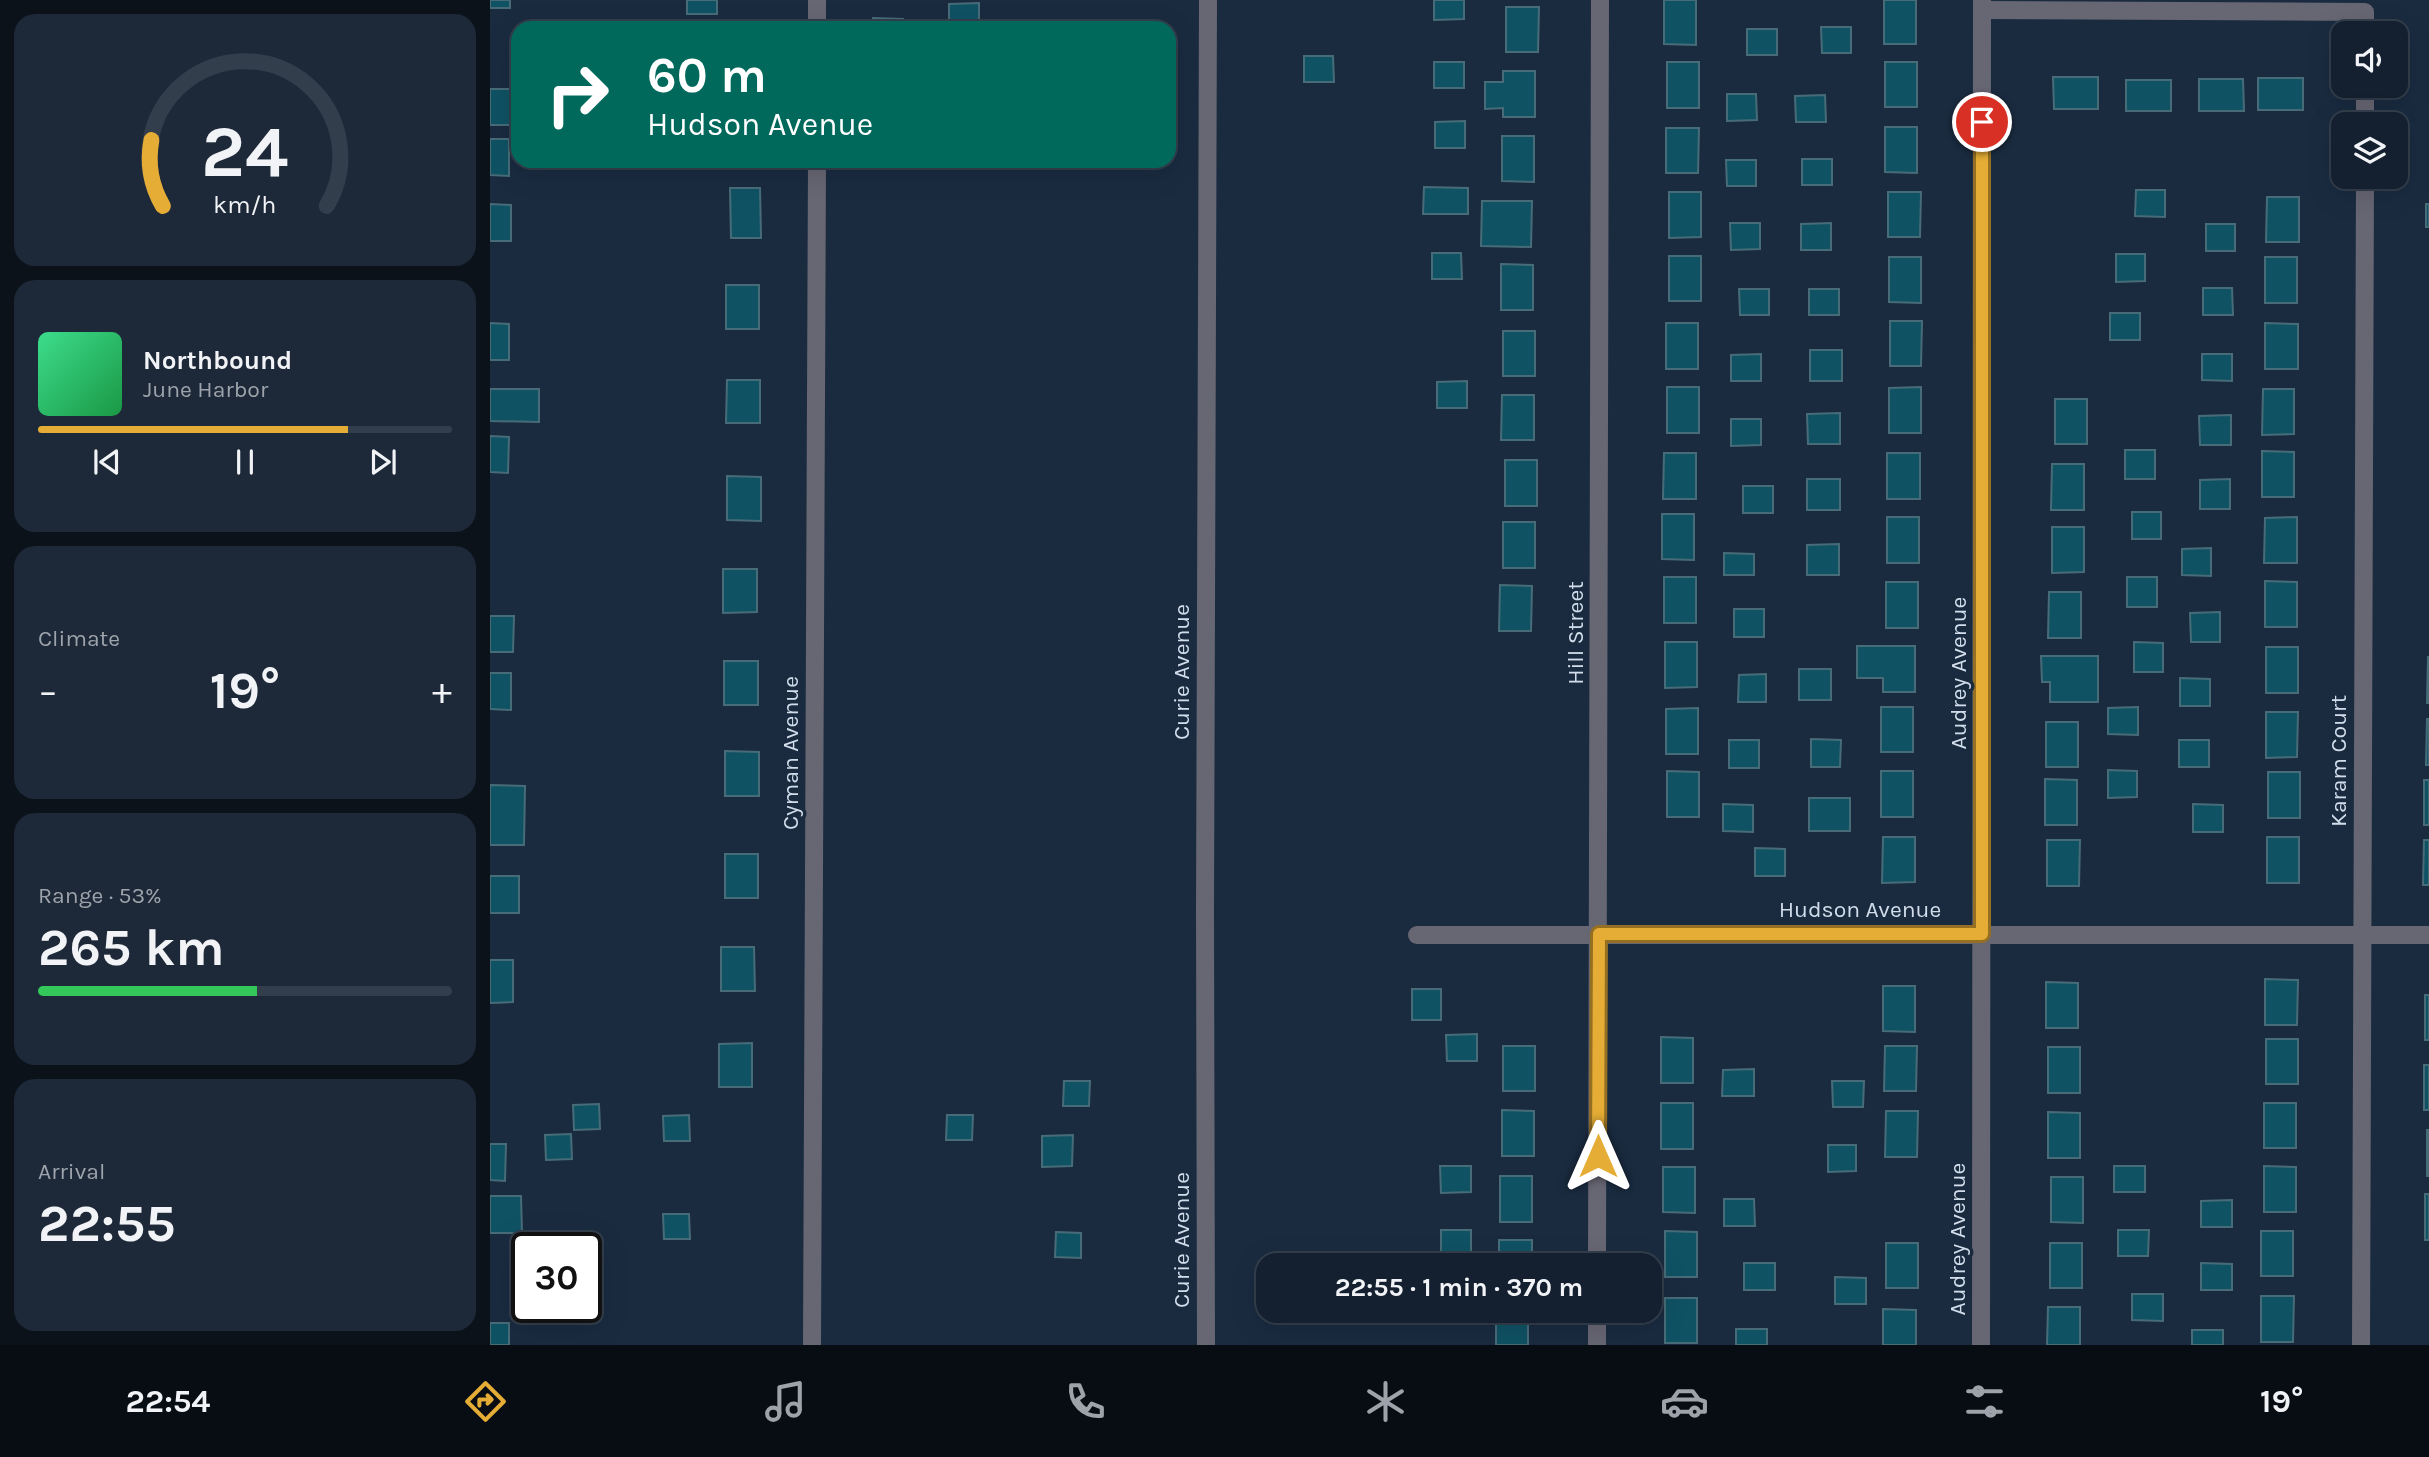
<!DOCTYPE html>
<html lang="en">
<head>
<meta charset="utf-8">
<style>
	:root { --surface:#142030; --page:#1d2838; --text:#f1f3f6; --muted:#9da3ab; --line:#333e4c; --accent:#e5ad35 }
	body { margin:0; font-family:Karla,sans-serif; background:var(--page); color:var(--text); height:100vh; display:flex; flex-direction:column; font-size:26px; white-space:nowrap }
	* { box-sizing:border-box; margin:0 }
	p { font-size:23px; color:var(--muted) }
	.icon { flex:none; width:38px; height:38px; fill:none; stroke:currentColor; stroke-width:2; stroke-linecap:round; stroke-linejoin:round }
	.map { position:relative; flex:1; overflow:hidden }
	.drawer { display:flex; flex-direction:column; gap:14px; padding:14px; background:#0b121a; width:490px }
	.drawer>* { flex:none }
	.guide { position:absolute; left:21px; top:21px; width:665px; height:147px; border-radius:21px; box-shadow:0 7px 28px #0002,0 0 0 2px var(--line); background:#00695c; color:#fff; overflow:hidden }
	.controls { position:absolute; left:1841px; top:21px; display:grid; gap:14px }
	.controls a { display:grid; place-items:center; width:77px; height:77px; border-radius:14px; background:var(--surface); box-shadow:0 7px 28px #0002,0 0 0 2px var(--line); font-size:35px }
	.speed { position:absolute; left:21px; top:1232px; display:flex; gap:14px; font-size:35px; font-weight:700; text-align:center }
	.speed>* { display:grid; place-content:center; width:91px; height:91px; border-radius:50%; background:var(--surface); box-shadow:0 7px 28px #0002,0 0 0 2px var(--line); line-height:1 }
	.speed .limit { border:4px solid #111; border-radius:10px; background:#fff; color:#111 }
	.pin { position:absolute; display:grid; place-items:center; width:60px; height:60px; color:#fff; margin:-30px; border:4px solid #fff; border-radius:50%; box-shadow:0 2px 7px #0007 }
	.me { position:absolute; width:77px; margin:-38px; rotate:0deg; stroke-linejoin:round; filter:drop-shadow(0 0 5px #0008) }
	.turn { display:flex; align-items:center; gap:24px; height:147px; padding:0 21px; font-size:32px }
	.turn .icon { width:91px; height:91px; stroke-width:2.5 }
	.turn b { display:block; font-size:49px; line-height:60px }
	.big { font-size:52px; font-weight:700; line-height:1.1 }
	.drawer .widget { flex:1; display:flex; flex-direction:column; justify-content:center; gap:10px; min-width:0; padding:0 24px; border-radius:21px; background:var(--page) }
	.drawer .dial { align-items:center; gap:0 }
	.dial svg { height:182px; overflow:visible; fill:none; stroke:var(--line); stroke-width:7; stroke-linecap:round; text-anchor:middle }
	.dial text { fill:var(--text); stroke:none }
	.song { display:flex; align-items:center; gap:21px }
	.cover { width:84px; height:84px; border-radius:10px; background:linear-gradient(135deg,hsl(150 70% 55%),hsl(140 70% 35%)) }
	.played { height:7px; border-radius:4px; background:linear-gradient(90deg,var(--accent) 75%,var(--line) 75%) }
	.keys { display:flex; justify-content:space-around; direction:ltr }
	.heat { display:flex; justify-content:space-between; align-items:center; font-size:38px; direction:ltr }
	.charge { height:10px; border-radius:5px; background:linear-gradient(90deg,#34c759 53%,var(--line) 0) }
	.trip { position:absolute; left:766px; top:1253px; width:406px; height:70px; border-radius:21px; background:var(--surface); box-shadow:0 7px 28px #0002,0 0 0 2px var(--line); font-weight:700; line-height:70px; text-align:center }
	.tabs { display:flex; height:112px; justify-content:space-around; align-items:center; background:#080d13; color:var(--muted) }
	.tabs .icon { width:49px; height:49px }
	.tabs .active { color:var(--accent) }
	.tabs b { font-size:32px; color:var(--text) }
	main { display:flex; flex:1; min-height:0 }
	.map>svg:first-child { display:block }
	.building { fill:#0f5264; stroke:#476c78; stroke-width:2 }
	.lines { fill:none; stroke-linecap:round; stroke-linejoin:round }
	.street { stroke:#676673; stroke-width:18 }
	.route-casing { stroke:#957022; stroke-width:18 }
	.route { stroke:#e5ad35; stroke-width:12 }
	.labels { text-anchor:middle; stroke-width:7; stroke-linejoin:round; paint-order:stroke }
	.street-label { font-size:23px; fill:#d2ddeb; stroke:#1a2b40 }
</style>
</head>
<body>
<main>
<section class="drawer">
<div class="widget dial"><svg viewBox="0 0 100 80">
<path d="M14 69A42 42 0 1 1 86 69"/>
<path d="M14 69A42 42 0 0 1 9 40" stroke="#e5ad35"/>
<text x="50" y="56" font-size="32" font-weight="700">24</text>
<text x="50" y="72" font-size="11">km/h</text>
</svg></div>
<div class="widget">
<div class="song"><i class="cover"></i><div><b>Northbound</b><p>June Harbor</p></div></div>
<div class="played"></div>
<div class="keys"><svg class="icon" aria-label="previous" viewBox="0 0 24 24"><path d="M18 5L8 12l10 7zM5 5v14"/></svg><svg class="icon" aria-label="pause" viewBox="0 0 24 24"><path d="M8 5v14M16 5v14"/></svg><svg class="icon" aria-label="next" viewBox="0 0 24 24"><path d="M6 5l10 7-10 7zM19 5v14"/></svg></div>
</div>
<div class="widget"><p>Climate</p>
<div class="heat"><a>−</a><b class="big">19°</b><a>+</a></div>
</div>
<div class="widget"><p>Range · 53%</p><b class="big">265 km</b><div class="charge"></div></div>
<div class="widget"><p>Arrival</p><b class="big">22:55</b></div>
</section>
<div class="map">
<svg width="1939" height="1345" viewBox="0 0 1939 1345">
	<rect width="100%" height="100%" fill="#1a2b40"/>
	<g class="building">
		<rect x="0" y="0" width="20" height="8"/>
		<rect x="197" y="0" width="30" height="14"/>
		<path d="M944,0H974V19L944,20Z"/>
		<path d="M1174,0H1206V45L1174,44Z"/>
		<rect x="1394" y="0" width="32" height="44"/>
		<path d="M489,3V28H459V4Z"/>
		<path d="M1016,7H1049L1048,52H1016Z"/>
		<path d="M383,18L413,19V28H383Z"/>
		<rect x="247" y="20" width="31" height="8"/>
		<path d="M1331,27H1361V53H1332Z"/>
		<rect x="1257" y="29" width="30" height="26"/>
		<path d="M814,56H843L844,82H814Z"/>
		<rect x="944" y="62" width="30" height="26"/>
		<rect x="1177" y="62" width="32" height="46"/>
		<rect x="1395" y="62" width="32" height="45"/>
		<path d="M1013,71H1045V117H1013V108L995,109V82H1013Z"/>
		<path d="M1563,77H1608V109H1564Z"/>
		<rect x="1768" y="78" width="45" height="32"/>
		<path d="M1709,79H1753L1754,111H1709Z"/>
		<rect x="1636" y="80" width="45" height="31"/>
		<rect x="0" y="89" width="22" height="36"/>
		<path d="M1237,94H1266L1267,120L1237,121Z"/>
		<path d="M1335,95L1336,122H1306L1305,96Z"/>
		<path d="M975,121V148H945V122Z"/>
		<path d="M1395,127H1427V173L1395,172Z"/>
		<path d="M1176,128H1209L1208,173H1176Z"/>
		<path d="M1012,136H1044V182L1012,181Z"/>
		<path d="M0,139H19V176L0,175Z"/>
		<rect x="1312" y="159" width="30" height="26"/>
		<path d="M1236,160H1266V186H1237Z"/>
		<rect x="382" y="161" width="30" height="4"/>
		<path d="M934,187L978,188V214H933Z"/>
		<path d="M240,188H270L271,238H241Z"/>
		<path d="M1646,190H1675V217L1645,216Z"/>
		<path d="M1179,192H1211V237L1179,238Z"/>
		<path d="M1398,192H1431L1430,237H1398Z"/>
		<path d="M1777,197H1809V242H1776Z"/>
		<path d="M992,201H1042L1041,247L991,246Z"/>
		<path d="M0,204L21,205V241H0Z"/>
		<rect x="1936" y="204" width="3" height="23"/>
		<path d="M1240,223H1270V249L1241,250Z"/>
		<path d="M1341,223V250H1311V224Z"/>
		<rect x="1716" y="224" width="29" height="27"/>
		<path d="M942,253H971L972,279H942Z"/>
		<path d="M1626,254H1655V281L1626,282Z"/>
		<rect x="1179" y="256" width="32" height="45"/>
		<path d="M1399,257H1431V303L1399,302Z"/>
		<rect x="1775" y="257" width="32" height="46"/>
		<path d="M1011,264L1043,265V310H1011Z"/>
		<rect x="236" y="285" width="33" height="44"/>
		<path d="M1713,288H1742L1743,315H1713Z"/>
		<path d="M1249,289H1279V315H1250Z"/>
		<rect x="1319" y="289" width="30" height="26"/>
		<rect x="1620" y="313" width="30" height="27"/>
		<path d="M1400,321H1432L1431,366H1400Z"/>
		<path d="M0,323L19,324V360H0Z"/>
		<rect x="1176" y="323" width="32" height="46"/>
		<path d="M1775,323L1808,324V369H1775Z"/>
		<rect x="1013" y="331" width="32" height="45"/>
		<rect x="1320" y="350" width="32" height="31"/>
		<path d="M1271,354V381H1241V355Z"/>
		<path d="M1712,354H1742V381L1712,380Z"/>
		<path d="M237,380H270V423H236Z"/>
		<path d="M977,381V408H947V382Z"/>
		<rect x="1177" y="387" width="32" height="46"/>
		<path d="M1431,387V433H1399V388Z"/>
		<path d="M0,389H49V422L0,421Z"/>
		<path d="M1773,389H1804V434L1772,435Z"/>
		<path d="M1012,395H1044V440H1011Z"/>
		<rect x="1565" y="399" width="32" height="45"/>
		<path d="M1350,413V444H1318L1317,414Z"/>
		<path d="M1741,415V445H1710L1709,416Z"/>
		<path d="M1241,419H1271V445L1241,446Z"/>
		<path d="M0,436L19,437L18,473L0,472Z"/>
		<rect x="1635" y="450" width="30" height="29"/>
		<path d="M1772,451L1804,452V497H1772Z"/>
		<path d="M1174,453H1206V499H1173Z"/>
		<rect x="1397" y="453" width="33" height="46"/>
		<rect x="1015" y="460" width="32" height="46"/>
		<path d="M1562,464H1594V510H1561Z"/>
		<path d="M237,476L271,477V521L237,520Z"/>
		<rect x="1317" y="479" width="33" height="31"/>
		<path d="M1740,479V509H1710V480Z"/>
		<rect x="1253" y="486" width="30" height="27"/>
		<rect x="1642" y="512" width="29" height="27"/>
		<path d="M1172,514H1204V560L1172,559Z"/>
		<rect x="1397" y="517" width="32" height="46"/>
		<path d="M1807,517V563H1774L1775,518Z"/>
		<rect x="1013" y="522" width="32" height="46"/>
		<path d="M1562,527H1594V572L1562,573Z"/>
		<path d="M1349,544V575H1317V545Z"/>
		<path d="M1721,548V576L1692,575V549Z"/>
		<path d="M1234,553L1264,554V575H1234Z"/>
		<path d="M233,569H267V612L233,613Z"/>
		<rect x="1174" y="577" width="32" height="46"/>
		<rect x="1637" y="577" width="30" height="30"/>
		<path d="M1775,581L1807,582V627H1775Z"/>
		<rect x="1396" y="582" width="32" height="46"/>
		<path d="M1010,585L1042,586L1041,631H1009Z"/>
		<path d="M1559,592H1591V638H1558Z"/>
		<rect x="1244" y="609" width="30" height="28"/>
		<path d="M1730,612V642H1701L1700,613Z"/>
		<path d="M0,616H24L23,652H0Z"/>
		<path d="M1175,642H1207V687L1175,688Z"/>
		<path d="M1644,642L1673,643V672H1644Z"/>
		<path d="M1367,646H1425V692H1393V678H1367Z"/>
		<rect x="1776" y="647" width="32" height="46"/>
		<path d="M1551,656H1608V702H1560V682H1552Z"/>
		<path d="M1938,657H1939V703H1937Z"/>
		<rect x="234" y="661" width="34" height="44"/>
		<rect x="1309" y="669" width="32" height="31"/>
		<path d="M0,673H21V710L0,709Z"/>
		<path d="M1276,674V702H1248L1249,675Z"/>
		<path d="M1690,678L1720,679V706H1690Z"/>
		<rect x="1391" y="707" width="32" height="45"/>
		<path d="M1648,707V735L1618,734V708Z"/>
		<path d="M1208,708V754H1176V709Z"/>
		<path d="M1776,712H1808L1807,757L1776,758Z"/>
		<path d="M1937,719H1939V765H1936Z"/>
		<rect x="1556" y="722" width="32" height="45"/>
		<path d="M1321,739L1351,740L1350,767H1321Z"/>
		<rect x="1239" y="740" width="30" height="28"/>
		<rect x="1689" y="740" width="30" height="27"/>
		<path d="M235,751L269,752V796H235Z"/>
		<path d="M1618,770L1647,771V797L1618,798Z"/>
		<path d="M1177,771L1209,772V817H1177Z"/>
		<rect x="1391" y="771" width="32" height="46"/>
		<rect x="1778" y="772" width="32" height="46"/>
		<path d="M1555,779L1587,780V825H1555Z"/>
		<rect x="1934" y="780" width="5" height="45"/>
		<path d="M0,785L35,786L34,845H0Z"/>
		<rect x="1319" y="798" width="41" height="33"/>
		<path d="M1233,804L1263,805V832L1233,831Z"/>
		<path d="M1703,804L1733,805V832H1703Z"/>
		<path d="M1393,837H1425V882L1392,883Z"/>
		<rect x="1777" y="837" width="32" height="46"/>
		<path d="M1557,840H1590L1589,886H1557Z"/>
		<path d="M1934,840H1939V885H1933Z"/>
		<path d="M1265,848L1295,849V876H1265Z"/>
		<rect x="235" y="854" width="33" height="44"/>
		<rect x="0" y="876" width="29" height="37"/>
		<path d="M231,947H264L265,991H231Z"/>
		<path d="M0,960H23V1002L0,1003Z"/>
		<path d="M1775,979L1808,980L1807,1025H1775Z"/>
		<path d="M1556,982L1588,983V1028H1556Z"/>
		<path d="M1393,986H1425V1032L1393,1031Z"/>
		<rect x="922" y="989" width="29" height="31"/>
		<rect x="1935" y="995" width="4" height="45"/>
		<path d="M987,1034V1061H957L956,1035Z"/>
		<path d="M1171,1037L1203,1038V1083H1171Z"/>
		<rect x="1776" y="1039" width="32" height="45"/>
		<path d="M262,1043V1087H229V1044Z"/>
		<rect x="1013" y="1046" width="32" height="45"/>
		<path d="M1395,1046H1427L1426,1091H1394Z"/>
		<rect x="1558" y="1047" width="32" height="46"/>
		<rect x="1934" y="1065" width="5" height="45"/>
		<path d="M1264,1069V1096H1232L1233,1070Z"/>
		<path d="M574,1081H600L599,1106H573Z"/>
		<path d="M1342,1081H1374L1373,1107H1343Z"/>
		<rect x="1171" y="1103" width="32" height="46"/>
		<rect x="1774" y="1103" width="32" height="45"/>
		<path d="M109,1104L110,1129L84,1130L83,1105Z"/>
		<path d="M1012,1110L1044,1111V1156H1012Z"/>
		<path d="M1396,1111H1428L1427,1157H1395Z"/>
		<path d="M1558,1112L1590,1113V1158H1558Z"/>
		<path d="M199,1115L200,1141H174L173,1116Z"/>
		<path d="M457,1115H483L482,1140H456Z"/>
		<rect x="1937" y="1130" width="2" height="46"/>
		<path d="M81,1134L82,1159L56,1160L55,1135Z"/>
		<path d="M583,1135L582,1166L552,1167V1136Z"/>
		<path d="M0,1144H16L15,1181L0,1180Z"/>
		<path d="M1338,1145H1366V1171L1338,1172Z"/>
		<path d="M950,1166H981V1192L951,1193Z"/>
		<rect x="1624" y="1166" width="31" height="26"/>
		<path d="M1774,1166L1806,1167V1212H1774Z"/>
		<path d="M1173,1167H1205V1213L1173,1212Z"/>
		<rect x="1010" y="1176" width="32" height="46"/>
		<path d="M1561,1177H1593V1223L1561,1222Z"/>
		<rect x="1935" y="1194" width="4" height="46"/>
		<path d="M0,1196H31L32,1233H0Z"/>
		<path d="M1234,1199H1264L1265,1226H1234Z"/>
		<path d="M1742,1200V1227H1711V1201Z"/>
		<path d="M173,1214H199L200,1239H174Z"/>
		<path d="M951,1230H981V1259L951,1260Z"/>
		<path d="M1628,1230H1659L1658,1256H1628Z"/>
		<path d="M1175,1231L1207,1232V1277H1175Z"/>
		<rect x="1771" y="1231" width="32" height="45"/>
		<path d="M566,1232L591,1233V1258L565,1257Z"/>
		<rect x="1009" y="1240" width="33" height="25"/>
		<rect x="1396" y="1243" width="32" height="45"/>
		<rect x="1560" y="1243" width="32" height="45"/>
		<rect x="1254" y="1263" width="31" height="27"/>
		<path d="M1711,1263L1742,1264V1290H1711Z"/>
		<path d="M1345,1277L1376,1278V1304H1345Z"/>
		<path d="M1642,1294H1673V1321L1642,1320Z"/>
		<path d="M1771,1296H1804L1803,1342H1771Z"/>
		<rect x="1175" y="1298" width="32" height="45"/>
		<path d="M1558,1307H1590V1345H1557Z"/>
		<path d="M1393,1309L1426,1310V1345H1393Z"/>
		<rect x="1006" y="1311" width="32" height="34"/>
		<rect x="0" y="1323" width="19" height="22"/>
		<rect x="1246" y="1329" width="31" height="16"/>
		<rect x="1702" y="1330" width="31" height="15"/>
	</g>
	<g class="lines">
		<g class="street">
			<path d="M1492,10L1875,12V33"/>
			<path d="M327,28V0"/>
			<path d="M1875,124V86"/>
			<path d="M927,935H1939"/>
			<path d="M1107,1265L1110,0"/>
			<path d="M322,1345L327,161"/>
			<path d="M716,1345L715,911L718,0"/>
			<path d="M1107,1345V1311"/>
			<path d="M1491,1345L1492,0"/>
			<path d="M1871,1345L1875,177"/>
		</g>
	</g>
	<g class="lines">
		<g class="route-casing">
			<path id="route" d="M1108,1156L1109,934H1492V122"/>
		</g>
		<use href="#route" class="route"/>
	</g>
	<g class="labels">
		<g class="street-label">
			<text transform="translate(1085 633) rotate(-90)" y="8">Hill Street</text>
			<text transform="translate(691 672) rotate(-90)" y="8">Curie Avenue</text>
			<text transform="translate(1468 673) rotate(-90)" y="8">Audrey Avenue</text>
			<text transform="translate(300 753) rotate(-90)" y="8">Cyman Avenue</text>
			<text transform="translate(1848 761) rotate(-90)" y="8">Karam Court</text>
			<text x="1370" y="917">Hudson Avenue</text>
			<text transform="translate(1467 1239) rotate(-90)" y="8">Audrey Avenue</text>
			<text transform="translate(691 1240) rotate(-90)" y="8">Curie Avenue</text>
		</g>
	</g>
</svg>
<div class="controls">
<a><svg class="icon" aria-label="sound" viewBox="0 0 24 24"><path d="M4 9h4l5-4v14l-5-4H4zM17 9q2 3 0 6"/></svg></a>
<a><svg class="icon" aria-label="layers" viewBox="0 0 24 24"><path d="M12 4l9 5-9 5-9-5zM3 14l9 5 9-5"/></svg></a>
</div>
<div class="speed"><div class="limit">30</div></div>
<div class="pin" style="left:1492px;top:122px;background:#d93025"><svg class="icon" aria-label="arrive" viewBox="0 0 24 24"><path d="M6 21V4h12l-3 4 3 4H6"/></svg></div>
<svg class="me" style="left:1108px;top:1156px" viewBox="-20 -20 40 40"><path d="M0-17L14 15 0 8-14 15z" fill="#e5ad35" stroke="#fff" stroke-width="4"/></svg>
<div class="trip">22:55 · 1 min · 370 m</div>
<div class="guide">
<div class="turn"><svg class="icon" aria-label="right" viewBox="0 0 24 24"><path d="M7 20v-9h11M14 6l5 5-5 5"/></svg><div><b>60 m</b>Hudson Avenue</div></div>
</div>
</div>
</main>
<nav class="tabs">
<b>22:54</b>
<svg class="icon active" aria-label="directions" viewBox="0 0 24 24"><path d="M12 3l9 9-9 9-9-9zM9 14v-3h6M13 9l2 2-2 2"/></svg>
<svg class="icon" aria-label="music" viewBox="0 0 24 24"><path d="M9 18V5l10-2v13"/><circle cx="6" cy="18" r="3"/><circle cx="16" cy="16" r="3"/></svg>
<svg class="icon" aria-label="phone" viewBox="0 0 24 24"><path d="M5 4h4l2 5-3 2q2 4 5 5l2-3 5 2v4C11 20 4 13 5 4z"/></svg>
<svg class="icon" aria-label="climate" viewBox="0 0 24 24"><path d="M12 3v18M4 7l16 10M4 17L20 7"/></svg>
<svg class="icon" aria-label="car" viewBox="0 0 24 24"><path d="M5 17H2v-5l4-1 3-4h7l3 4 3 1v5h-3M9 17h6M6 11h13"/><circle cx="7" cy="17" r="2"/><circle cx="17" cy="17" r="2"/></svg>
<svg class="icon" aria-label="filters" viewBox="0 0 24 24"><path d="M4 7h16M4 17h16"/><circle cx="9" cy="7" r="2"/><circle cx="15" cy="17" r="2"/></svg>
<b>19°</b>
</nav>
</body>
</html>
